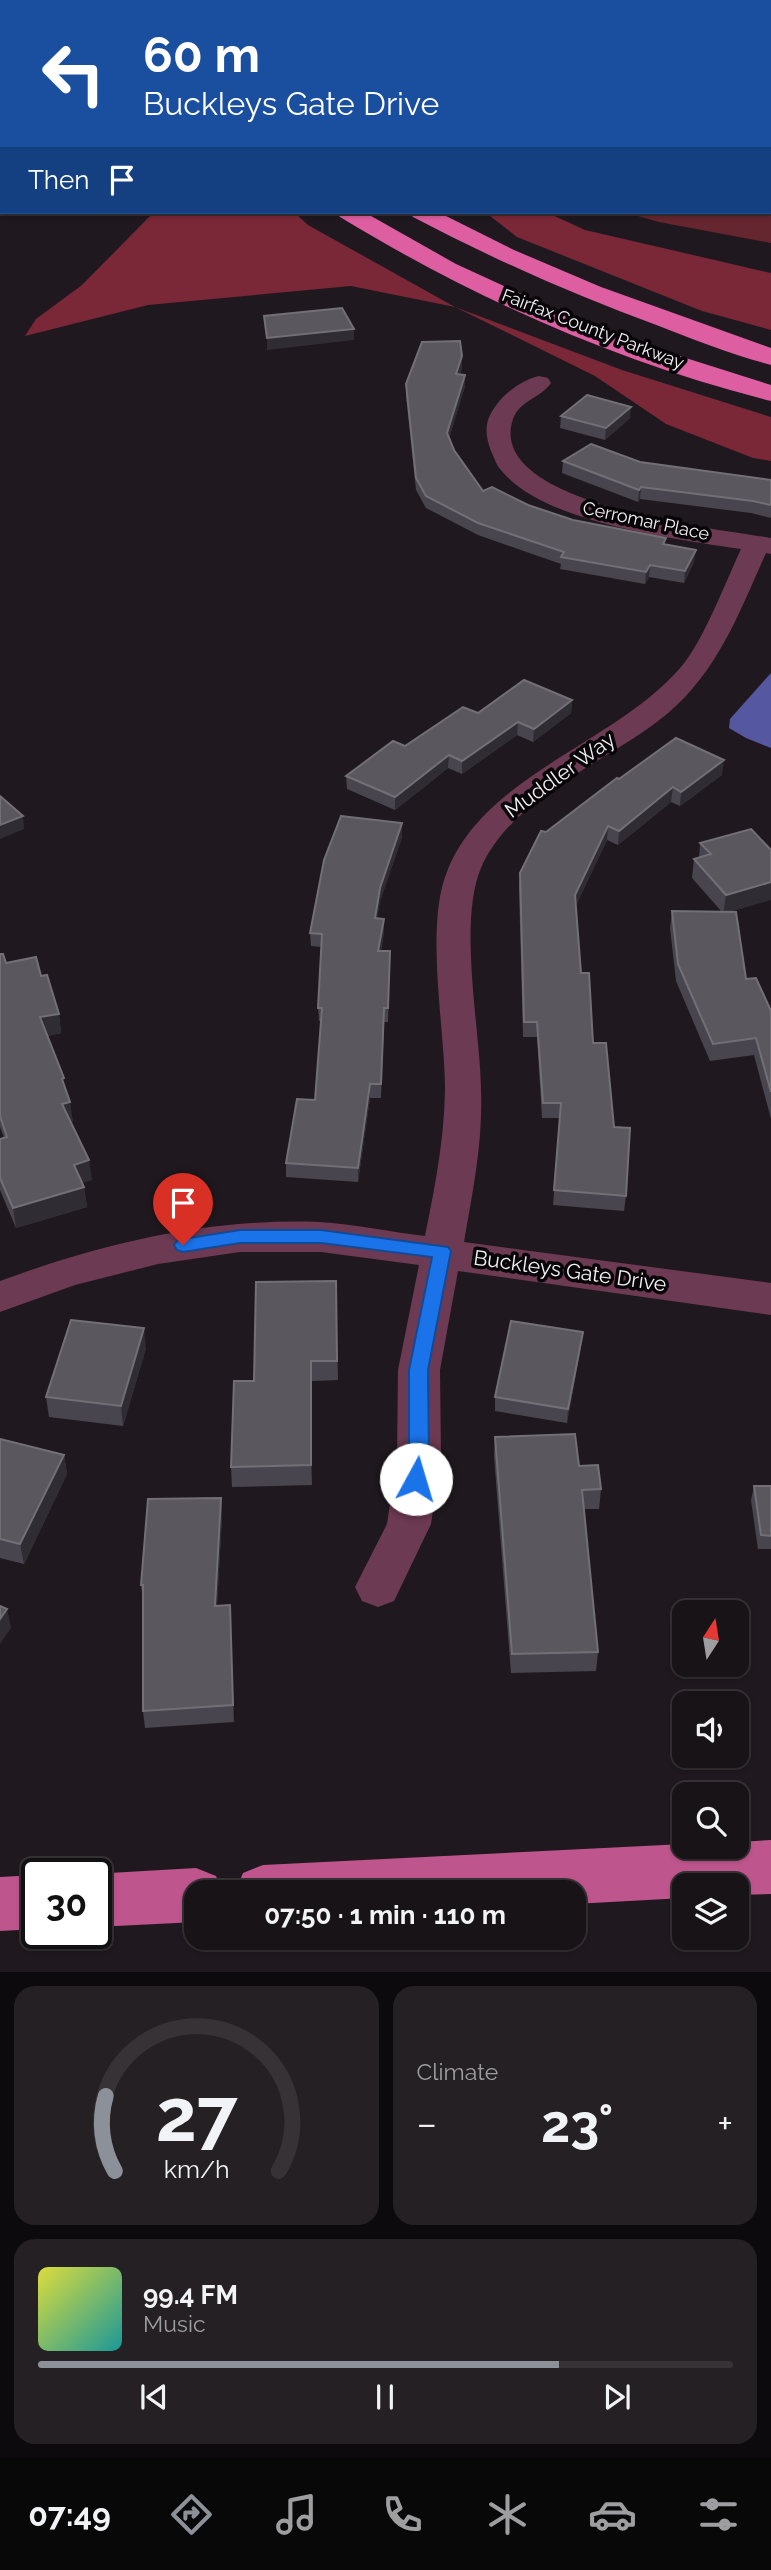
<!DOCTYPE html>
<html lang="en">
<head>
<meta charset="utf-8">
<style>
	:root { --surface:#171317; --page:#242024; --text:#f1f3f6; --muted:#9e9ea1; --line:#363236; --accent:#8c9099 }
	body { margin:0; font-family:Raleway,sans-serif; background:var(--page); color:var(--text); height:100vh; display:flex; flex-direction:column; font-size:26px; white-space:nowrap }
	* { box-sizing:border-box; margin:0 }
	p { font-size:23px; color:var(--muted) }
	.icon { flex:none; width:38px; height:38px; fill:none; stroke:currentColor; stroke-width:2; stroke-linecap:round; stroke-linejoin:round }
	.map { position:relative; height:1972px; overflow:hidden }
	.panel { display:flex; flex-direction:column; gap:14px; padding:14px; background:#0d0a0d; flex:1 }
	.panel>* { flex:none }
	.guide { position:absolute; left:0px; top:0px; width:772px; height:214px; box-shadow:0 2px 5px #0004,0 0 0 2px var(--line); background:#1a4fa0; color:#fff; overflow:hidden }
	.needle { width:46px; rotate:12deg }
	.buttons { position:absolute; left:672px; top:1600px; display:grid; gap:14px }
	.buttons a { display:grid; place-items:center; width:77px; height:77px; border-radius:14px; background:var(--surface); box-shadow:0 2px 5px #0004,0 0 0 2px var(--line); font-size:35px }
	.speed { position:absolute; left:21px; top:1858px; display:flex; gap:14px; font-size:35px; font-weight:700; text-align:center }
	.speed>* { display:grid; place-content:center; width:91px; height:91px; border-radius:50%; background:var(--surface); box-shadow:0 2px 5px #0004,0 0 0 2px var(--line); line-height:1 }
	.speed .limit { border:4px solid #111; border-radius:10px; background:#fff; color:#111 }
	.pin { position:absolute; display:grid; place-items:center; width:60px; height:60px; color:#fff; margin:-72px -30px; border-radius:50% 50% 50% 0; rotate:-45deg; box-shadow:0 0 7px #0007 }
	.pin .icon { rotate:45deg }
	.me { position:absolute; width:77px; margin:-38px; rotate:6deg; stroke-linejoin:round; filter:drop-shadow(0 0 5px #0008) }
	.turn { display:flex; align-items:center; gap:24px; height:147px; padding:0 28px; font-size:32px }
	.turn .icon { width:91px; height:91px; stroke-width:2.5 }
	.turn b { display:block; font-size:49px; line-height:60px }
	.then { display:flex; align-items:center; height:66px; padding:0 28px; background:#0003; gap:14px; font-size:26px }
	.big { font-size:52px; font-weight:700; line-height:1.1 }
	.panel .tile { flex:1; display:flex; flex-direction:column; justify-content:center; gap:10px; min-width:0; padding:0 24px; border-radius:21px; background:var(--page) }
	.panel .dial { align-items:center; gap:0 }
	.dial svg { height:182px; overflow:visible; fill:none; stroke:var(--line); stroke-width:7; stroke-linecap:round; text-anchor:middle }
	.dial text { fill:var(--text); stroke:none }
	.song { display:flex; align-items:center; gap:21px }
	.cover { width:84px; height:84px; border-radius:10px; background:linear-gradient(135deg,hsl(60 70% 55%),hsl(180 70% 35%)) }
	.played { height:7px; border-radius:4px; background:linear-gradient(90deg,var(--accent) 75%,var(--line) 75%) }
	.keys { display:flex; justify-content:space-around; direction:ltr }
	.heat { display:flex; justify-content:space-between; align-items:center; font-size:38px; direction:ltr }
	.panel .tiles { flex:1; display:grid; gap:14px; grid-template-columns:1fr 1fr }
	.tile:last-child { grid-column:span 2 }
	.trip { position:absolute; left:184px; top:1880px; width:402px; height:70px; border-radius:21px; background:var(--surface); box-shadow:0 2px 5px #0004,0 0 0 2px var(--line); font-weight:700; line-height:70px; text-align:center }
	.tab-bar { display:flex; height:112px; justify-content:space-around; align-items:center; background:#090809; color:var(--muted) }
	.tab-bar .icon { width:49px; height:49px }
	.tab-bar .active { color:var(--accent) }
	.tab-bar b { font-size:32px; color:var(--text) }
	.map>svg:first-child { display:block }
	.green { fill:#652630 }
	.forest { fill:#7a2737 }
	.water { fill:#5558a0 }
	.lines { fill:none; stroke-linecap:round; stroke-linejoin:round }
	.street { fill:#6d3a53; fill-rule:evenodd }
	.primary { fill:#be558c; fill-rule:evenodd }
	.highway { fill:#de5ea2; fill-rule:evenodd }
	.wall { fill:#48454e }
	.shaded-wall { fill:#302c33 }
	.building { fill:#5a575f; stroke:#726f77; stroke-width:2 }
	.route { fill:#1a73e8; stroke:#114b97; stroke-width:2 }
	.labels { text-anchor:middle; stroke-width:7; stroke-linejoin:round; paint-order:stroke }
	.far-street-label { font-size:18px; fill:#f4eff4; stroke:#080508 }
	.street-label { font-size:21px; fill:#f4eff4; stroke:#080508 }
</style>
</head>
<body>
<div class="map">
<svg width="771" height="1972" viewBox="0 0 771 1972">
	<rect width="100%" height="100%" fill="#1f191f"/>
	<path class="green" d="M693,0H771V243L659,222L624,212H770V2H692Z"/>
	<g class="forest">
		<path d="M154,212H294L308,225L455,307L622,370L771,417V461L753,458L666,424L595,376L455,307L351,286L148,305L25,336L36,319L82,285Z"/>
		<path d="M485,212H546L585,230L771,273V330L702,311L517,237Z"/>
	</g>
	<path class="water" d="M771,673V748L746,738L729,728L730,719Z"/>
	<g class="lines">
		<path class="street" d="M539,376L548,378L551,383C541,398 520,400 513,419C484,505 720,529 771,538V554L766,553C739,613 718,671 667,714C609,762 512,796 481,868C458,922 480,1028 481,1089C483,1143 473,1189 464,1242L771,1283V1315L458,1271L440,1370L441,1456L431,1524L394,1601L378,1607L362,1601L355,1587L387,1524L397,1456L398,1370L419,1265L321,1252H240L158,1264L75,1285L0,1312V1281C103,1243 209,1218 319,1222C354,1224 390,1232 425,1236C435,1186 444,1142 445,1090C445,1027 424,925 448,869C488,773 616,743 681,667C703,642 726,581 741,549C676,539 543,523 501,470C496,465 494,457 491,451C487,440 485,431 488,420C496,399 518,381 539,376Z"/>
		<g class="primary">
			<path d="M771,1840V1894L737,1895V1885H684V1898L574,1904V1892H235L243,1873L263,1865L684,1844L737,1846V1842Z"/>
			<path d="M196,1868L216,1876L223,1892H196V1922L96,1927V1874H92Z"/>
			<path d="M37,1875V1929L0,1931V1877Z"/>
		</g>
		<g class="highway">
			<path d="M133,0H152L153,2H134Z"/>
			<path d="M183,0H201L202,2H183Z"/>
			<path d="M267,0H285L266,2Z"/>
			<path d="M336,212H364L456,264L561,312L670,353L771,385V401C619,363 473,298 340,217Z"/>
			<path d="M409,212H438L514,250L601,287L771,348V365C733,355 695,340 659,326C574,295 493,259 413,217Z"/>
		</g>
	</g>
	<g class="wall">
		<path d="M462,368L460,375L465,386L449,438L454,450L483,491L573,520L665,545L694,562L684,583L649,577L645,584L560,569L561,564L478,535L426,508L416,490L406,396V384Z"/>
		<path d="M561,416L630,418L605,440L560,428Z"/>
		<path d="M563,461L640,462L771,480V518L751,513L640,499L638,502L562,473Z"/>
		<path d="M572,700L571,713L533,742L517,735L462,774L448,768L395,810L347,789L346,776L405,746L478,713Z"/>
		<path d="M722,775L680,806L671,802L618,845L607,840L576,905L581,973L593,1043L614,1127L626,1196L624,1211L553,1205L560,1118H542L537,1037H523L519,888L520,873L546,832L619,779Z"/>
		<path d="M402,823V837L380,901L377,918L384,932L381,951H390L388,1022H384L381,1098H370L358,1182L286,1177V1163L315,1100L321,1021H319L318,1008L321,947L311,946L310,933Z"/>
		<path d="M751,829L729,912L746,979L771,1011V1119L754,1055L710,1061L676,981L670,928L672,911L722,912L692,878L694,859L699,858L700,843Z"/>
		<path d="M0,954L6,963L41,976L59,1014L61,1033L48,1036L66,1091L73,1122H71L92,1180L82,1182L84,1187L87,1207L16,1228L0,1190V1139L4,1138L0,1127Z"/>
		<path d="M336,1281L338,1380L312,1381V1485L232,1487L231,1467L254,1381Z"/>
		<path d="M581,1346L567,1423L495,1411V1397Z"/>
		<path d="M146,1348L123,1426L49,1417L46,1397Z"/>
		<path d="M495,1437L579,1466L601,1489L599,1509H584L598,1652L596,1671L511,1673L494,1456Z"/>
		<path d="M0,1439L64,1455L67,1474L24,1564L0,1558Z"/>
		<path d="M754,1486H771V1549H758L751,1500Z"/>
		<path d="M221,1498L222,1516L217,1606L230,1605L234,1722L145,1728L143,1711V1602L141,1585Z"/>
	</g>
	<g class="shaded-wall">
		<path d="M354,329V340L267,350V338Z"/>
		<path d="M462,356V368L456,386V374Z"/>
		<path d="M465,375V386L447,445V433Z"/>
		<path d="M631,407L630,418L605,440L606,428Z"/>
		<path d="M641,487L640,499L638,502L639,490Z"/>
		<path d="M696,550L694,562L684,583L685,571Z"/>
		<path d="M650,565L649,577L645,584L646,572Z"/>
		<path d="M572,700L571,713L533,742L534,729Z"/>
		<path d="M518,722L517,735L462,774V761Z"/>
		<path d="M449,755L448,768L395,810V797Z"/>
		<path d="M724,760L722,775L680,806L681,792Z"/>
		<path d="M673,787L671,802L618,845L619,831Z"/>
		<path d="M23,816L24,829L0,839V825Z"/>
		<path d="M402,823V837L380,901L375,932V918L380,888Z"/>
		<path d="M608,826L607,840L574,909L575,895Z"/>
		<path d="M771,882V900L723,914L726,895Z"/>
		<path d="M384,919V932L378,964V951Z"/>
		<path d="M59,1014L61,1033L43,1037L40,1017Z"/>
		<path d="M370,1084V1098L358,1182V1168Z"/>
		<path d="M70,1102L73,1122L65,1124L62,1104Z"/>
		<path d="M89,1160L92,1180L76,1184L74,1165Z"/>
		<path d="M84,1187L87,1207L16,1228L13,1208Z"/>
		<path d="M144,1328L146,1348L123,1426L121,1406Z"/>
		<path d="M583,1332L581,1346L567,1423L568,1409Z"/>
		<path d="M311,1361L312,1381V1485L311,1465Z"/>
		<path d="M64,1455L67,1474L24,1564L20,1544Z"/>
		<path d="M221,1498L222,1516L216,1623L215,1606Z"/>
		<path d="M230,1605L231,1622L234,1722L233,1705Z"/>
		<path d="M7,1609L11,1628L0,1644V1619Z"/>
	</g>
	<g class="building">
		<path d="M531,0H586V2H529Z"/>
		<path d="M342,308L354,329L267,338L264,316Z"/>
		<path d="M460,341L462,356L456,374L465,375L447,433L454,450L483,491L492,487L528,505L573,520L666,538L663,544L696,550L685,571L650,565L646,572L561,557L564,552L478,523L426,496L416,478L406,384L422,342Z"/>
		<path d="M587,395L631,407L606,428L561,416Z"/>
		<path d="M591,444L640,462L771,480V505L753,501L641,487L639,490L563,461Z"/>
		<path d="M524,680L572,700L534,729L518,722L462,761L449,755L395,797L346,776L393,741L405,746L463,707L478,713Z"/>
		<path d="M676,738L724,760L681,792L673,787L619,831L608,826L575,895L581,973H589L593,1043H606L614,1127L630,1128L626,1196L554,1190L561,1103H543L537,1022H524L520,873L541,831L546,832L617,778L619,779Z"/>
		<path d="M0,796L23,816L0,825Z"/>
		<path d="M341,816L402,823L380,888L375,918L384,919L378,951H390L388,1008H384L381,1084H370L358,1168L286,1163L297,1099L315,1100L322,1008H318L322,934L310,933L324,860Z"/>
		<path d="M751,829L771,850V882L726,895L694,859L711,854L700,843Z"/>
		<path d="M672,911L736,912L746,979L756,978L771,1011V1092L756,1038L713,1044L678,964Z"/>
		<path d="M0,954H3L6,963L36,957L41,976L47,975L59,1014L40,1017L64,1078L62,1079L70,1102L62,1104L89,1160L74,1165L84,1187L13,1208L0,1178V1139L7,1137L0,1116Z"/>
		<path d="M336,1281L337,1361H311V1465L231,1467L234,1381H254L256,1282Z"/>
		<path d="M71,1320L144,1328L121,1406L46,1397Z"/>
		<path d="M511,1321L583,1332L568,1409L495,1397Z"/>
		<path d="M575,1434L579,1466L598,1465L601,1489L582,1490L598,1652L512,1654L495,1437Z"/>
		<path d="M0,1439L64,1455L20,1544L0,1539Z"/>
		<path d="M754,1486H771V1536L761,1535Z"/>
		<path d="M221,1498L215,1606L230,1605L233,1705L143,1711V1585H141L148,1499Z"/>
		<path d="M0,1606L7,1609L0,1619Z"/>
	</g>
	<path class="route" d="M240,1230H321L448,1247L451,1251L428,1370L429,1457L423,1485L416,1487L409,1485L406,1479L409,1457V1370L432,1257L321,1243H240L183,1252L177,1250L174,1245L177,1241L183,1239Z"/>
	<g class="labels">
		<g class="far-street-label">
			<text transform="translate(593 329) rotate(21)" y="6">Fairfax County Parkway</text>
			<text transform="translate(646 521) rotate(12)" y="6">Cerromar Place</text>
		</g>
		<g class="street-label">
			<text transform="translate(560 775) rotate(-36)" y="7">Muddler Way</text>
			<text transform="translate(570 1271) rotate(8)" y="7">Buckleys Gate Drive</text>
		</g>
	</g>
</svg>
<div class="buttons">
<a><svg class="needle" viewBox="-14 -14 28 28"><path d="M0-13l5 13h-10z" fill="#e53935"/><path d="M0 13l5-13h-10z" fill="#9e9ea1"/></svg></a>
<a><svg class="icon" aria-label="sound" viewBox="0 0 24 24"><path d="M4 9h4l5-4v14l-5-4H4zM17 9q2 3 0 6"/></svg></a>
<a><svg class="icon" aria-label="search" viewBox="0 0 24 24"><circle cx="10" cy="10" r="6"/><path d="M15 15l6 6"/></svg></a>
<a><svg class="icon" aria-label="layers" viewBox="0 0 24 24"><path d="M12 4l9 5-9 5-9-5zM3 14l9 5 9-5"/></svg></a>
</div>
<div class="speed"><div class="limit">30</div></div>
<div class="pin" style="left:183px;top:1245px;background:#d93025"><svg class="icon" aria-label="arrive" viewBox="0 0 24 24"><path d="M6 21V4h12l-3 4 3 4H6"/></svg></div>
<svg class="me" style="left:416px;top:1479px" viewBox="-20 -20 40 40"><circle r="19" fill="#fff"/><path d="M0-13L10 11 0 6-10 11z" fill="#1a73e8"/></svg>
<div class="trip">07:50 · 1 min · 110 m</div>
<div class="guide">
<div class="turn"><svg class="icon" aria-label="left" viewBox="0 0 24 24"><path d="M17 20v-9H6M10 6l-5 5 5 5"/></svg><div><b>60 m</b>Buckleys Gate Drive</div></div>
<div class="then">Then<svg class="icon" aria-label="arrive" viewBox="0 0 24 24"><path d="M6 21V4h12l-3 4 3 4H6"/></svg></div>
</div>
</div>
<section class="panel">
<div class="tiles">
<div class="tile dial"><svg viewBox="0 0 100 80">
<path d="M14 69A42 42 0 1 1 86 69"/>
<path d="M14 69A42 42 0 0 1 10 36" stroke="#8c9099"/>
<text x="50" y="56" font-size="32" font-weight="700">27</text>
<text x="50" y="72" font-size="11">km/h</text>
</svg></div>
<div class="tile"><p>Climate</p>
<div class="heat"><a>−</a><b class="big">23°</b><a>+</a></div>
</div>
<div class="tile">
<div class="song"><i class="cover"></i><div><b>99.4 FM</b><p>Music</p></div></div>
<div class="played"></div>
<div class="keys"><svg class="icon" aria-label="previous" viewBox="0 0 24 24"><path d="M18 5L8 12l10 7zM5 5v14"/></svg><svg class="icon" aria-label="pause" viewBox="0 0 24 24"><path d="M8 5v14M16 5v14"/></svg><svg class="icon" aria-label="next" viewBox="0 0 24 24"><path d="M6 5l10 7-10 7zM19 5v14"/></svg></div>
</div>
</div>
</section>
<nav class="tab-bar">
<b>07:49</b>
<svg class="icon active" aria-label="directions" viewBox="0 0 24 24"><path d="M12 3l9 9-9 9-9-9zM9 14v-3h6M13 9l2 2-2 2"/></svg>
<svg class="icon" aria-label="music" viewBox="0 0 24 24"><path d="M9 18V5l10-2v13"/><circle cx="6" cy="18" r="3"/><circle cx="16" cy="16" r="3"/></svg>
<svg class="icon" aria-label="phone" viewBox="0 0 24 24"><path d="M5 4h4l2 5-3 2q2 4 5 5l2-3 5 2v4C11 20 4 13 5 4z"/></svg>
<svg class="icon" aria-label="climate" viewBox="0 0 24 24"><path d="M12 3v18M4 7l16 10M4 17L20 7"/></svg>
<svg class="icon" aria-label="car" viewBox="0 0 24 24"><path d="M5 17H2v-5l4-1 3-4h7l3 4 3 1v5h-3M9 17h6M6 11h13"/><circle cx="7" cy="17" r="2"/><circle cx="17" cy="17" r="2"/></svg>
<svg class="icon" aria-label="filters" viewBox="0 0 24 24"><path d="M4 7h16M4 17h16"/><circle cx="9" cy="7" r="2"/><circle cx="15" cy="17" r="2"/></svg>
</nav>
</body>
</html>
